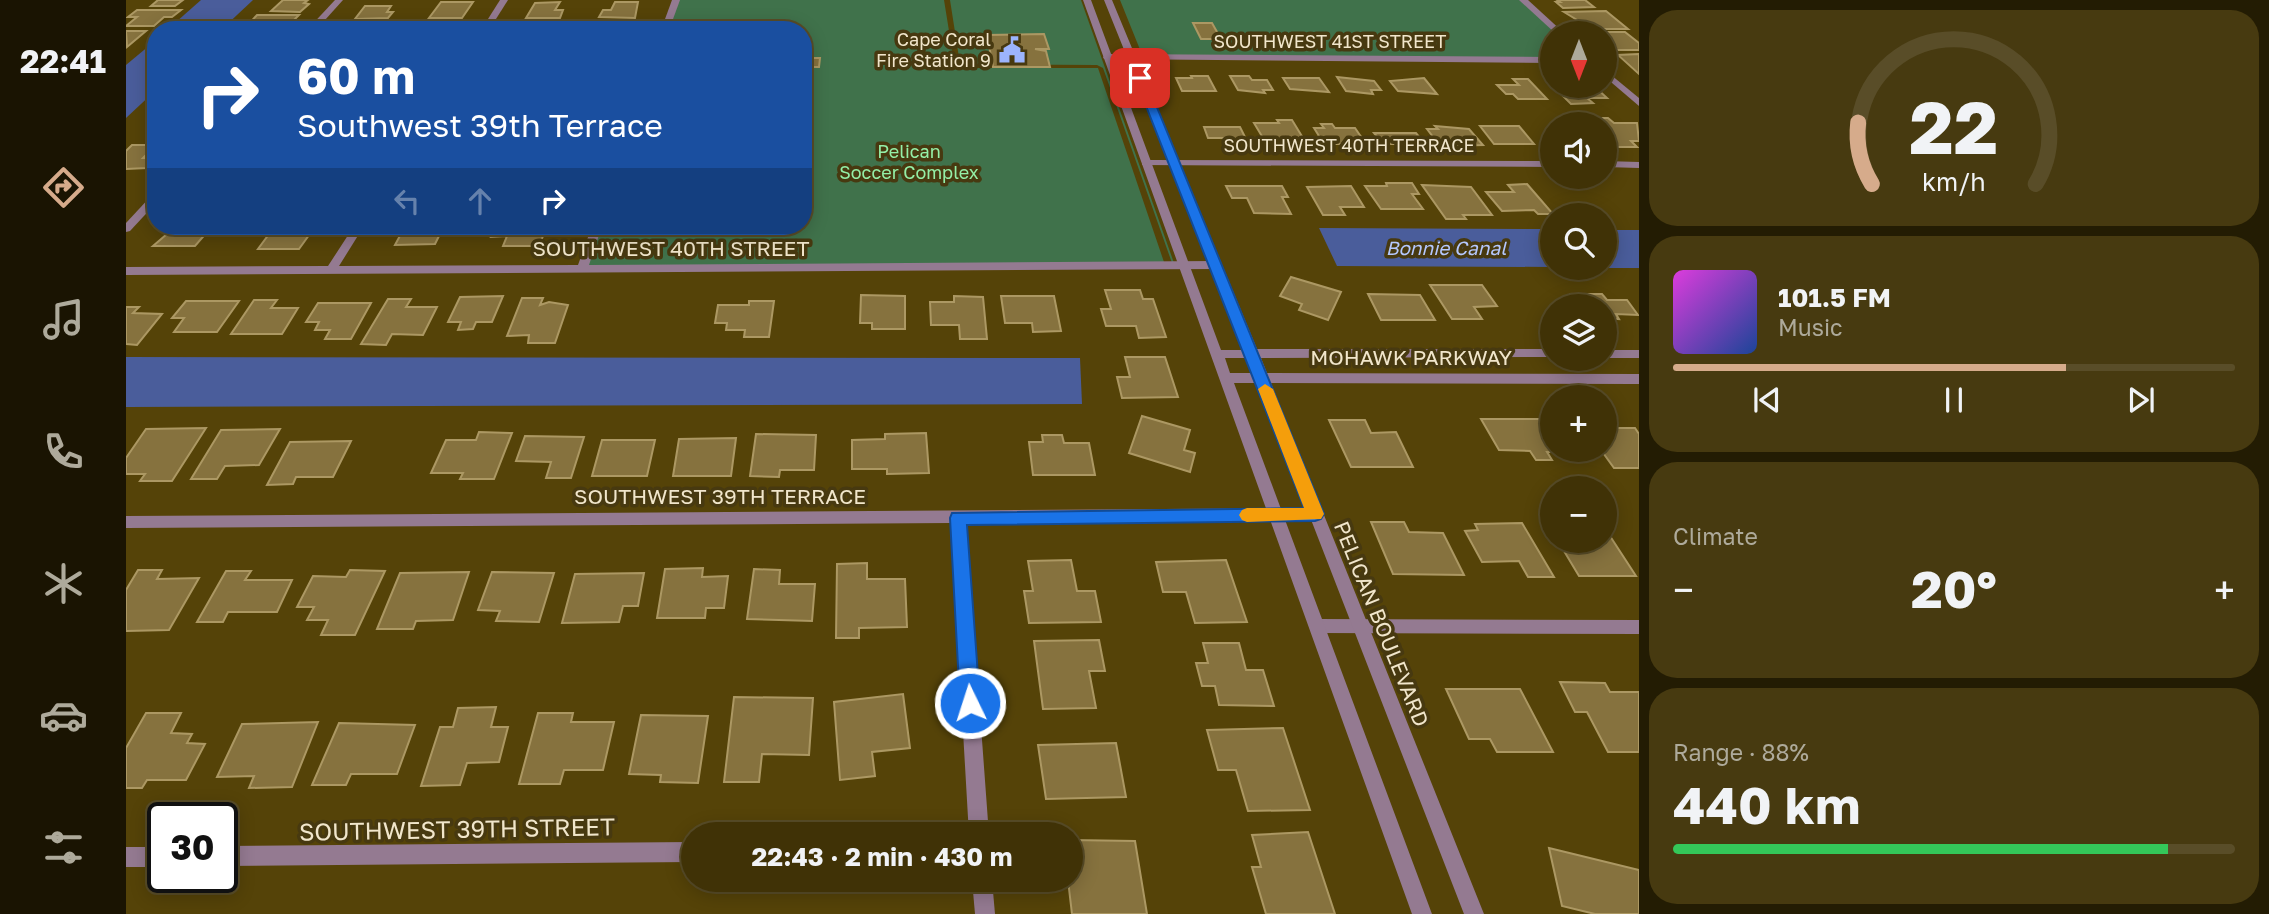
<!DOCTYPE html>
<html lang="en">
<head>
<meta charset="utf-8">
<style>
	:root { --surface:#403206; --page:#473a10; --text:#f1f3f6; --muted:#aeaa9b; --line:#594d28; --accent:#d6ab8b }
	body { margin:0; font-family:"Golos Text",sans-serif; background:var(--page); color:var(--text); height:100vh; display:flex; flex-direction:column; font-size:26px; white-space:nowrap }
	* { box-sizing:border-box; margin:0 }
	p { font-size:23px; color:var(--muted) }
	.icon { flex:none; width:38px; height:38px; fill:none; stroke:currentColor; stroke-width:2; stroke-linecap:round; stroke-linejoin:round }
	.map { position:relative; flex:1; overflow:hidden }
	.drawer { display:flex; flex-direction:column; gap:10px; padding:10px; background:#231c03; width:630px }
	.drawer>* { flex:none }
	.guide { position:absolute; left:21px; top:21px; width:665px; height:214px; border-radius:28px; box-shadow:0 4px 18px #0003,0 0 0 2px var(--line); background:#1a4fa0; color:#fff; overflow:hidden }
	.needle { width:46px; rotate:180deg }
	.fabs { position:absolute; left:1414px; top:21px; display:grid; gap:14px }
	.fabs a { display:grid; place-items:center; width:77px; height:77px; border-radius:50%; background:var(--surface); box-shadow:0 4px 18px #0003,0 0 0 2px var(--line); font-size:35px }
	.speed { position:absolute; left:21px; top:802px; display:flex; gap:14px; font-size:35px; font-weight:700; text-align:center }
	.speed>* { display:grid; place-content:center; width:91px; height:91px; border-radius:50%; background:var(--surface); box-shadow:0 4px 18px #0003,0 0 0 2px var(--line); line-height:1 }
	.speed .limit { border:4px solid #111; border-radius:10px; background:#fff; color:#111 }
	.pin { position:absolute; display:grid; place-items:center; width:60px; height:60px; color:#fff; margin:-30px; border-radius:14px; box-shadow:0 4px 10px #0006 }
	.me { position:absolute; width:77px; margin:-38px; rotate:356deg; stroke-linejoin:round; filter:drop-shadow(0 0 5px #0008) }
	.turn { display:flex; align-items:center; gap:24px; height:147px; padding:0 35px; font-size:32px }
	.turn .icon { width:91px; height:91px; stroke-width:2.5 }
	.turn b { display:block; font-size:49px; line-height:60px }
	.lanes { display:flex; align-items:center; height:66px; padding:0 35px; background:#0003; justify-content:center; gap:35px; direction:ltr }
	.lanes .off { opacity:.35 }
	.big { font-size:52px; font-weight:700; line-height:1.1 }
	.drawer .card { flex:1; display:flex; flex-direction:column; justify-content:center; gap:10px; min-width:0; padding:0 24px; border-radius:28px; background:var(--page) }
	.drawer .dial { align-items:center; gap:0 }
	.dial svg { height:182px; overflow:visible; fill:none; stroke:var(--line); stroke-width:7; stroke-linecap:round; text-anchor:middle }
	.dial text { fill:var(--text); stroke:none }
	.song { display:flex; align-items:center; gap:21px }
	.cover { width:84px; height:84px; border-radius:10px; background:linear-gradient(135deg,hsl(300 70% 55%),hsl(220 70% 35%)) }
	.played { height:7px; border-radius:4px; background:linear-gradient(90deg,var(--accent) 70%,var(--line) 70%) }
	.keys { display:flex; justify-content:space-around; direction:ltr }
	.heat { display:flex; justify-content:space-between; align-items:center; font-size:38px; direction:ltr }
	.charge { height:10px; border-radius:5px; background:linear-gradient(90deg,#34c759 88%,var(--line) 0) }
	.trip { position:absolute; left:555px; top:822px; width:402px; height:70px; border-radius:35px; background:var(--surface); box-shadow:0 4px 18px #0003,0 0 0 2px var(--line); font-weight:700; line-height:70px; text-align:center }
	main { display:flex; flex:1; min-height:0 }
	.dock { display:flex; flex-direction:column; width:126px; justify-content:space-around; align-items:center; background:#1a1402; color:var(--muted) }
	.dock .icon { width:49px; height:49px }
	.dock .selected { color:var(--accent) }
	.dock b { font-size:32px; color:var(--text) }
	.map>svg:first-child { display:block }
	.green { fill:#40724b }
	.water { fill:#4a5d9b }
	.building { fill:#86723e; stroke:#ac9863; stroke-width:2 }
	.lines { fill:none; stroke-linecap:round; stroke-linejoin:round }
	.minor { fill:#947a91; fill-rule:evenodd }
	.tertiary { fill:#947a91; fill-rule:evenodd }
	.route { fill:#1a73e8; stroke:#114b97; stroke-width:2 }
	.slow { fill:#f59e0b }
	.labels { text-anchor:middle; stroke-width:7; stroke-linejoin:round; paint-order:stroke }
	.far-poi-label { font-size:18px; fill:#f1e6cb; stroke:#473910; text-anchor:end }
	.far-street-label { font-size:18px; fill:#f1e6cb; stroke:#473910 }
	.far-park-label { font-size:18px; fill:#94efa7; stroke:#473910 }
	.far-water-label { font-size:19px; font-style:italic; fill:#b5c8fe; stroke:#473910 }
	.street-label { font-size:21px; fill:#f1e6cb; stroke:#473910 }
	.near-street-label { font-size:24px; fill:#f1e6cb; stroke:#473910 }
</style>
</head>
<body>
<main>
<nav class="dock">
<b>22:41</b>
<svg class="icon selected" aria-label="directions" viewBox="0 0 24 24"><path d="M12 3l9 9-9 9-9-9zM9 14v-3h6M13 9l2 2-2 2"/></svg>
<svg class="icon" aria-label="music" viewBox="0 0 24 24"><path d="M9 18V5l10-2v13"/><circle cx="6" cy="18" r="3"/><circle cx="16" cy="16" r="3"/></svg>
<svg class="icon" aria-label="phone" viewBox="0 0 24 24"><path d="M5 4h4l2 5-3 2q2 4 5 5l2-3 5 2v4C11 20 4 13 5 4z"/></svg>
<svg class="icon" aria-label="climate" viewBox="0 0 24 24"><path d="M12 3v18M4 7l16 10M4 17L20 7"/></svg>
<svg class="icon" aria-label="car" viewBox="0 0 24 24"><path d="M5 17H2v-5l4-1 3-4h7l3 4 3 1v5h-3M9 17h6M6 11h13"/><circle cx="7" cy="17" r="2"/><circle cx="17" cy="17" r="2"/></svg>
<svg class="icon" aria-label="filters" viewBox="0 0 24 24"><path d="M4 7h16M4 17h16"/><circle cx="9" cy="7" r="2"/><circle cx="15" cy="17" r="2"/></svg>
</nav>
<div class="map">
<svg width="1513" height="914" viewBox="0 0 1513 914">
	<rect width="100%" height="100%" fill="#554308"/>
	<g class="green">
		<path d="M549,0H818L829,68H972L1039,265L456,269L471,226H677V30H539Z"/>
		<path d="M824,0H955L1048,263H1046L977,68L971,65L834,64Z"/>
		<path d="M994,0H1397L1434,33H1426V59L1017,57Z"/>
	</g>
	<g class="water">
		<path d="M75,0H127L95,30H41Z"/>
		<path d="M30,40V90L0,118V65Z"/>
		<path d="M1193,228L1426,229V267L1211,266Z"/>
		<rect x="1479" y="230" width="34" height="38"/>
		<path d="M0,357L954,358L956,404L0,407Z"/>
	</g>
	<g class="building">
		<path d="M32,0H57L49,6H25Z"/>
		<path d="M157,0H182L178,3L183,4L174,12L145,11Z"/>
		<path d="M1431,0H1459L1468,7L1437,8L1430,2H1434Z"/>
		<path d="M315,2H347L336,18H303Z"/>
		<path d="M434,2L429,10H437L434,18H400L409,3Z"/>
		<path d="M489,2H512L509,18L473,17L477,10H485Z"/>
		<path d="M239,6H265L261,12H267L262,18L229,19Z"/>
		<path d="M11,10H55L46,17H38L28,26H0L11,17H2Z"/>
		<path d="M1480,11L1502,29H1466L1438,12Z"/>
		<path d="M131,15H173L166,22H157L150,30H121L125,26H121Z"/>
		<path d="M479,22H504L501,30H475Z"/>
		<path d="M225,23H244L241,26H247L244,30H219Z"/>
		<path d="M307,23H333L328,30H303Z"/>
		<path d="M398,23H423L420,27L413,30H394Z"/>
		<path d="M1067,23H1086L1095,39H1075Z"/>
		<path d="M0,31H20L1,47Z"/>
		<path d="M1472,32H1499L1513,43V50H1487L1479,44L1484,43L1479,38V33Z"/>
		<path d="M918,34L923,49H909L920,51L924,67H867L861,35Z"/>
		<path d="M1513,54V74L1492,55Z"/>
		<path d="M677,58H694L693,67H677Z"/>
		<path d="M1065,76H1082L1090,91H1056L1050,78H1066Z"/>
		<path d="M1104,76H1123L1126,80H1141L1147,90H1137L1139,93L1112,90Z"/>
		<path d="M1211,77L1248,81L1255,90H1245L1247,94L1220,91Z"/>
		<path d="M1157,78H1193L1203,92L1164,89Z"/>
		<path d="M1298,78L1311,94L1272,91L1264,81Z"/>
		<path d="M1387,79H1402L1421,99H1392L1387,94H1380L1371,85H1393Z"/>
		<path d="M1427,86H1468L1481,98H1461L1467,103L1445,104Z"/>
		<path d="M1462,118H1482L1488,123H1511L1513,141H1505L1511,147H1483L1479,143V124H1468Z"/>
		<path d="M1151,120H1166L1177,138H1158L1161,143H1140L1128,123H1153Z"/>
		<path d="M1195,124H1206L1209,128H1229L1240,144H1198L1188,128H1198Z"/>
		<path d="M1309,126L1343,129L1357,145L1314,146L1301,129H1312Z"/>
		<path d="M1354,126H1393L1408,144H1368Z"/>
		<path d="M1078,127H1114L1122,143H1102L1100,138H1082Z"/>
		<path d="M1248,133H1290L1299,144H1257Z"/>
		<path d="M6,145H30L17,158H30L21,168L0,169V151Z"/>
		<path d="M1260,183H1286L1293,194H1286L1297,209H1255L1239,186H1261Z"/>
		<path d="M1401,184L1427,214H1412L1408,210L1376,211L1360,192H1388L1382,185Z"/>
		<path d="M1296,185L1345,187L1366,215H1337L1340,219H1320Z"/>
		<path d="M1100,186H1156L1162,197H1156L1165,214L1128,213L1121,198H1106Z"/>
		<path d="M1225,186L1238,207H1214L1219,215H1197L1181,187Z"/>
		<path d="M43,226H97L94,230L82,231L69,246H27L48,228H40Z"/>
		<path d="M149,226H198L194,231H186L173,249H132Z"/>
		<path d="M271,226H330L327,232H315L309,244L269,245L276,232H268Z"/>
		<path d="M370,226H421L413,246H377L381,236L365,237Z"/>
		<path d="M1165,277L1215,292L1202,320L1173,310L1176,304L1154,296Z"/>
		<path d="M1304,285H1356L1371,306L1348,307L1356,319H1326Z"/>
		<path d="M979,290H1014L1017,299H1027L1040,337L1013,338L1010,326H980L975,309H985Z"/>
		<path d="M1242,294L1294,295L1309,320H1255Z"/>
		<path d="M1445,294H1476L1481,300H1501L1512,315L1490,314L1493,319L1479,318V306H1454Z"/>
		<path d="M735,295L779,296V329H746V323H734Z"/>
		<path d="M377,296L366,322H350L347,329L332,330L335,322H322L334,297Z"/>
		<path d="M828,296L857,297L861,339H834L833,325H805L804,302H828Z"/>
		<path d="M875,296H928L935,331L907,332L906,323H879Z"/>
		<path d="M396,298H417L414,305L423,302L442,305L429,343H402L403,335L381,336Z"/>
		<path d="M262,299H285L280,307H311L297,335L266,334L260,345L235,344Z"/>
		<path d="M128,300H151L145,308H172L156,334H105Z"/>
		<path d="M60,301H113L91,332H48L58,318H46Z"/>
		<path d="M623,301H648L643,337H618L619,330H600L601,323H589L592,305H623Z"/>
		<path d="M192,303H245L225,339H199L204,330H189L193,322H180Z"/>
		<path d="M0,307H13L7,313L36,314L11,345L0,344Z"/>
		<path d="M999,357H1039L1052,397L996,398L991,377H1004Z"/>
		<path d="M1016,416L1064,430L1058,450L1069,453L1064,472L1003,453Z"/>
		<path d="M1355,419H1413L1426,441V450L1433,452H1421L1426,460H1410L1404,451L1373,450Z"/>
		<path d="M1203,420H1239L1245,433L1270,432L1287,467H1225Z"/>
		<path d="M1479,420L1487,428H1509L1513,434V468H1488L1475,450H1479Z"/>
		<path d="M80,428L46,481H14L19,474H0V458L20,429Z"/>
		<path d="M154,429L133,465L99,466L91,479H65L95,430Z"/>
		<path d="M353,432L386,433L368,479H334L337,473H305L320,440H350Z"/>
		<path d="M800,433L803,473L761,474V469H726V440L759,439V434Z"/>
		<path d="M630,434L690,435L688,470H654L653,477L624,476Z"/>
		<path d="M916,435H936L938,443H963L969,475H907L903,442H917Z"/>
		<path d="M399,436L458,437L445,478H420L425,462L390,461Z"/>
		<path d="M610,438L605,476H547L553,439Z"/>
		<path d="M476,440H529L521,476H466Z"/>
		<path d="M225,441L207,477H170L167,484L141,485L164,442Z"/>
		<path d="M1245,522H1278L1283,532L1317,533L1338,575L1267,574Z"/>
		<path d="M1396,523L1428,577H1402L1393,561L1356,562L1339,531L1352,530L1349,524Z"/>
		<path d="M1479,533H1482L1510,576H1453L1432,541H1479Z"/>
		<path d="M945,560L951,591H969L975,622L903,623L898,591H907L902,561Z"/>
		<path d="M1100,560L1121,622L1069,623L1060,592H1037L1030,562Z"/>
		<path d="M741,563V579H779L781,627L733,628V638H710L711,564Z"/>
		<path d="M577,568L576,577L602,576L598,608H580L579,618H531L539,569Z"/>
		<path d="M628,569L654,570L653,584H689L686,621L621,619Z"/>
		<path d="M12,570H36L31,579L73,578L43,630L0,631V590Z"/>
		<path d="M224,570L259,571L229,635H195L202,620H181L188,607H171L187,576L220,577Z"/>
		<path d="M100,571H125L119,580H166L151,612H102L97,622H71Z"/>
		<path d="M343,572L327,620L290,621L287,629H251L274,573Z"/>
		<path d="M366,572L428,573L413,622L370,621L374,611L352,610Z"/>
		<path d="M518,573L512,606H497L493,622L436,623L449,574Z"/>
		<path d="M973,640L979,671H963L970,708L917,709L908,641Z"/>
		<path d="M1077,643H1113L1120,670H1137L1148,706L1093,705L1089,686H1076L1070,663H1082Z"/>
		<path d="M1434,682L1479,683L1484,692H1513V752H1482L1461,712H1449Z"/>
		<path d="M1320,689H1394L1427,752H1371L1364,739H1343Z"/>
		<path d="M777,694L784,748L746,752L749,776L714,780L708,702Z"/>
		<path d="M608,697L687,698L683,755L636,754L633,782H598Z"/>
		<path d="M370,707L365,727H382L373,762L341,763L334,785L295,786L314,727H327L332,708Z"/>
		<path d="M20,713H55L45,733L66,734L61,743L79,744L60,780H21L16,788H0V748Z"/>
		<path d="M412,713H447L445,722H488L477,770H438L434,784H393Z"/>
		<path d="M515,715L582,716L572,783L534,782L535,775L503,774Z"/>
		<path d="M192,722L166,787L123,788L128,776L91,777L116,724Z"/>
		<path d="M213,723L289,725L271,774H225L220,785H186Z"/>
		<path d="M1157,728L1184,810L1122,811L1110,770H1092L1081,730Z"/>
		<path d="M990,743L1000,797L920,799L912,745Z"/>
		<path d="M1182,832L1209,914H1140L1126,867H1135L1126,835Z"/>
		<path d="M945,840L1009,841L1021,914H946L942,880H945Z"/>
		<path d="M1423,848L1513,870V914H1469L1436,906Z"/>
	</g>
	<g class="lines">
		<g class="minor">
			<path d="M209,0H217L190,30H181Z"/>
			<path d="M374,0H382L363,30H355Z"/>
			<path d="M546,0H554L543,30H535Z"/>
			<path d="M1393,0H1402L1438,33H1429Z"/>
			<path d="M981,54L1426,57V63L978,59L977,57Z"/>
			<path d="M1479,70L1513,98V106L1479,77Z"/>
			<path d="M1020,160L1426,161V167L1016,165V161Z"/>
			<path d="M1479,161L1513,162V168L1479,167Z"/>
			<path d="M30,194V203L4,231L0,232V223L26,195Z"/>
			<path d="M228,226H238L213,266L452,265L466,226H476L463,265L1090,261L1096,265L1090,269L0,275V267L202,266Z"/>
			<path d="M1189,508L1194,510L1196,514L1194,518L1189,520L840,522L863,835H843L825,523L0,528V516Z"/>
			<path d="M1192,619L1513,620V634L1192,633L1186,631L1184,626L1186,621Z"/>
			<path d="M567,842V862L96,866V846Z"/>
			<rect x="0" y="847" width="37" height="20"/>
			<path d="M846,880H866L869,914H849Z"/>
		</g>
		<g class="tertiary">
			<path d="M957,0H965L1095,350H1119L978,0H986L1131,349H1426V357L1135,358L1141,373L1513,374V384L1145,383L1358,914H1338L1132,383H1108L1306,914H1286ZM1099,358H1122L1128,373H1104Z"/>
			<rect x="1479" y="350" width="34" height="8"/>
		</g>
	</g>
	<path class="route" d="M1011,76L1019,78L1198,514L1195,519L1189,521L841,525L854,703L851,710L844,712L837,710L834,703L824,518L826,513L1178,508L1009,78Z"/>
	<path class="slow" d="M1139,384L1147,389L1198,514L1195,519L1121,522L1116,520L1113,515L1116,510L1121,508H1178L1132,389Z"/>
	<defs>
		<g id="civic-bare" transform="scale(2.1)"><path d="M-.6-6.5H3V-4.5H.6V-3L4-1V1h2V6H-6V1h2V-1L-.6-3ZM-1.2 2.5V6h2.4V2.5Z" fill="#9cb4fd" stroke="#473910" stroke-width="2.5" paint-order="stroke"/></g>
	</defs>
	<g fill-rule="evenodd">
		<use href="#civic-bare" x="886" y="50"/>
	</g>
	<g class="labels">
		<g class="far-poi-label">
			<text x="865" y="46">Cape Coral<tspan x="865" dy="21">Fire Station 9</tspan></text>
		</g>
		<g class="far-street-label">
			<text x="1204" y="48">SOUTHWEST 41ST STREET</text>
			<text x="1223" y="152">SOUTHWEST 40TH TERRACE</text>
		</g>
		<g class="far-park-label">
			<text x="783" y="158">Pelican<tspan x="783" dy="21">Soccer Complex</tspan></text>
		</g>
		<g class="far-water-label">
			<text x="1320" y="255">Bonnie Canal</text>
		</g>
		<g class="street-label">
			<text x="545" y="256">SOUTHWEST 40TH STREET</text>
			<text x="1285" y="365">MOHAWK PARKWAY</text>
			<text x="594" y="504">SOUTHWEST 39TH TERRACE</text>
			<text transform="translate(1255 624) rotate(68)" y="7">PELICAN BOULEVARD</text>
		</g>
		<g class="near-street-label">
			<text transform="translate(331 830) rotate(-1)" y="8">SOUTHWEST 39TH STREET</text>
		</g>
	</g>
</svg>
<div class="fabs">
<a><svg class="needle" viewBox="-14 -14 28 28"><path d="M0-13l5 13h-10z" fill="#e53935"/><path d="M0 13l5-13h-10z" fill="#aeaa9b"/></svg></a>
<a><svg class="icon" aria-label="sound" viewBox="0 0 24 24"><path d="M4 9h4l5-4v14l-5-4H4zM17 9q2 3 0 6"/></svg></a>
<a><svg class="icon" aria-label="search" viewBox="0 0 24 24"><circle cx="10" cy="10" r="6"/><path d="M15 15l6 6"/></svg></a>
<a><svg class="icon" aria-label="layers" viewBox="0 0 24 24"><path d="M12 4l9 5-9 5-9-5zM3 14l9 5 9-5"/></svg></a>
<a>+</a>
<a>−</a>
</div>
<div class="speed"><div class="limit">30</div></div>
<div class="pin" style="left:1014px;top:78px;background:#d93025"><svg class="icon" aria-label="arrive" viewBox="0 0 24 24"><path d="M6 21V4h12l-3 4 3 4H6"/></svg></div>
<svg class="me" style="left:844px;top:703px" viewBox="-20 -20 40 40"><circle r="17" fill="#1a73e8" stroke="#fff" stroke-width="3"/><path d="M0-11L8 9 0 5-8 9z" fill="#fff"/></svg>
<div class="trip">22:43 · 2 min · 430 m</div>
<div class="guide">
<div class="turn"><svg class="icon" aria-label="right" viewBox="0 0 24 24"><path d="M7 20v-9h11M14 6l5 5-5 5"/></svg><div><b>60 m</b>Southwest 39th Terrace</div></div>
<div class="lanes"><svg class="icon off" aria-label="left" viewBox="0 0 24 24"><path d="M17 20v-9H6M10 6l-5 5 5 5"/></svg><svg class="icon off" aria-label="ahead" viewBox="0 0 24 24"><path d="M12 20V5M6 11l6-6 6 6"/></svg><svg class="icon" aria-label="right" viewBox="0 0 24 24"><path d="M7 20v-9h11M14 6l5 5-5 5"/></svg></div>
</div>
</div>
<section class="drawer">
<div class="card dial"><svg viewBox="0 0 100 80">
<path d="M14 69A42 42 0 1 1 86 69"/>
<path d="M14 69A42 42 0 0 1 8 42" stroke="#d6ab8b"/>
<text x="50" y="56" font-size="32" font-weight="700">22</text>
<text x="50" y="72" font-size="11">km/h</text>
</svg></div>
<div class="card">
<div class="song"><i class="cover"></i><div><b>101.5 FM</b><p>Music</p></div></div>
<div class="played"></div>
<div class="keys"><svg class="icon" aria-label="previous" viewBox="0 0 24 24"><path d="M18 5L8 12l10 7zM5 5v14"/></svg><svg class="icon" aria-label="pause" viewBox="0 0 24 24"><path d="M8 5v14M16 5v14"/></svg><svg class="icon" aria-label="next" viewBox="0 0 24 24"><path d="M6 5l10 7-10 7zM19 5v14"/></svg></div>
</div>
<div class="card"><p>Climate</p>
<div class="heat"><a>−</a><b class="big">20°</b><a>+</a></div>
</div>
<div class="card"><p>Range · 88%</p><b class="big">440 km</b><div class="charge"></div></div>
</section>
</main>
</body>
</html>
